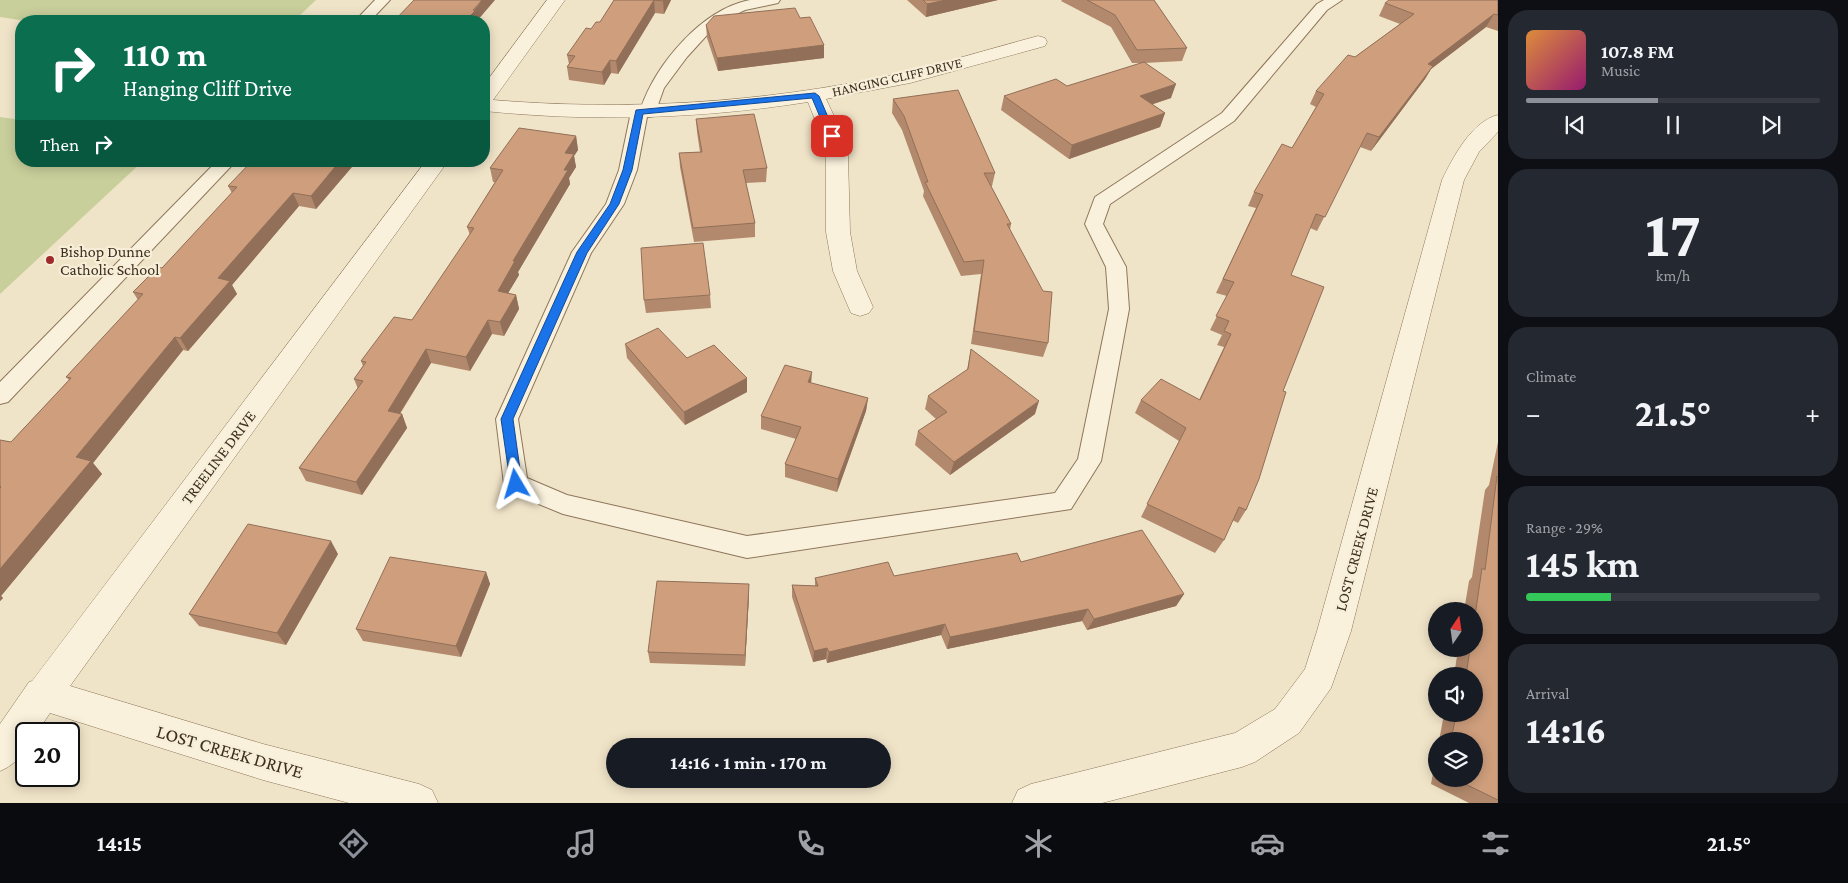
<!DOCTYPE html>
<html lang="en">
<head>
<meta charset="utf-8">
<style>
	:root { --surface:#171b24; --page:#242831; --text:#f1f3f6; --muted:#9ea1a6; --line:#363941; --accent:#8c9099 }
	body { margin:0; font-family:"Crimson Pro",serif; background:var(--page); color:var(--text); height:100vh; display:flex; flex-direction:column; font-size:19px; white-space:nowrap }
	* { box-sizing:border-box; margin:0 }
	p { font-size:16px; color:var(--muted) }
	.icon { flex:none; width:28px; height:28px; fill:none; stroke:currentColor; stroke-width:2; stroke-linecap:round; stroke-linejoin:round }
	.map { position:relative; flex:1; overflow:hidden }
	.side { display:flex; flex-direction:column; gap:10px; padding:10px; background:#0d0f14; width:350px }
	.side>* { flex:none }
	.banner { position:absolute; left:15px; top:15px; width:475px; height:152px; border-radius:20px; box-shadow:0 2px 12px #0003; background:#0b6e4f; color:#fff; overflow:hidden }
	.needle { width:32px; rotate:13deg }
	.tools { position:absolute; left:1428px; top:602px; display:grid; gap:10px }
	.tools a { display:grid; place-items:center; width:55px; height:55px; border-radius:50%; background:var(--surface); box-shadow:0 2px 12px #0003; font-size:25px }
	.speed { position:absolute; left:15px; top:722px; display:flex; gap:10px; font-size:25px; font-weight:700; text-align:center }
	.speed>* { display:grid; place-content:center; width:65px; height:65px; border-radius:50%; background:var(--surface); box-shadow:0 2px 12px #0003; line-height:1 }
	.speed .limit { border:2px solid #111; border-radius:8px; background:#fff; color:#111 }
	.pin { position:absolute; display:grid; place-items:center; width:42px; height:42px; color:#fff; margin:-21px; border-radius:10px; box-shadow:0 2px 8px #0006 }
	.me { position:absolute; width:55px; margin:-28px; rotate:353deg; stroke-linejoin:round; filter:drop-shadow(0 0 4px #0008) }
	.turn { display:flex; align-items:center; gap:18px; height:105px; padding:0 25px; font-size:22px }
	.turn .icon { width:65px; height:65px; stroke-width:2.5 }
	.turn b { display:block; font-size:35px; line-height:42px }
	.then { display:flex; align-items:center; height:48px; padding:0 25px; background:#0003; gap:10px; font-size:19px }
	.big { font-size:38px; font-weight:700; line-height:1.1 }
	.side .tile { flex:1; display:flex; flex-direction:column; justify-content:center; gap:8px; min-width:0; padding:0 18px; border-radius:20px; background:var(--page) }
	.side .dial { align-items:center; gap:0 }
	.dial b { font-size:65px; line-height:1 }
	.song { display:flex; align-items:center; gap:15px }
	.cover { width:60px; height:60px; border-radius:8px; background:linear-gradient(135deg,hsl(30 70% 55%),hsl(320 70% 35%)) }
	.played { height:5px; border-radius:2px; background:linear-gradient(90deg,var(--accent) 45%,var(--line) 45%) }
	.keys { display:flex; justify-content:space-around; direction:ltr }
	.heat { display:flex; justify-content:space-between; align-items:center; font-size:28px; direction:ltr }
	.charge { height:8px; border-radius:4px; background:linear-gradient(90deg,#34c759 29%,var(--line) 0) }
	.trip { position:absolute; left:606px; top:738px; width:285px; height:50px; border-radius:25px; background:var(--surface); box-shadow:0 2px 12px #0003; font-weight:700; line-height:50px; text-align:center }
	.tab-bar { display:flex; height:80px; justify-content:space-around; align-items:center; background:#090b0e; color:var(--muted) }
	.tab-bar .icon { width:35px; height:35px }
	.tab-bar .on { color:var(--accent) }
	.tab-bar b { font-size:22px; color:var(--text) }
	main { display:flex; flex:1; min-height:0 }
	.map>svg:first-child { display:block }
	.green { fill:#c9cf9b }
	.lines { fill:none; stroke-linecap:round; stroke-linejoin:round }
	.lane-casing { stroke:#8d765c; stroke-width:2 }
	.street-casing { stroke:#8d765c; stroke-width:1 }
	.lane { fill:#faf1dc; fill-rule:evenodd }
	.street { fill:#faf1dc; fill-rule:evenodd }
	.wall { fill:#b2896c }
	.shaded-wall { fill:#916f58 }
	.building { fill:#cf9f7d; stroke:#916f58 }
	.route { fill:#1a73e8; stroke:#114b97 }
	.poi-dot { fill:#9e2a2b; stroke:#f7eed8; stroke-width:2 }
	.labels { text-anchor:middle; stroke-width:4.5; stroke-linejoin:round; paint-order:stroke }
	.far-street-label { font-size:14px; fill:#3d2e20; stroke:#f7eed8 }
	.poi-label { font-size:16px; fill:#3d2e20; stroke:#f7eed8; text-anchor:start }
	.street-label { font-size:16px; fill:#3d2e20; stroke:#f7eed8 }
	.near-street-label { font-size:19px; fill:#3d2e20; stroke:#f7eed8 }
</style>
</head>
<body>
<main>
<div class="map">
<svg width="1498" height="803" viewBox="0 0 1498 803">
	<rect width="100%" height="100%" fill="#f0e4c8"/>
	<g class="green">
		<path d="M0,0H316L296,19L278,21H26L0,17Z"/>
		<path d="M0,117L21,120V161H143L0,294Z"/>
	</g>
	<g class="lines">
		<g class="lane-casing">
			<g id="lane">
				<path d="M375,0H390L370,21H355Z"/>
				<path d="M750,0H780L778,3L745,10L718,23L687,57L664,88L654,116L647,117L637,170L624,204L591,253L518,419L527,478L567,495L747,536L1055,493L1078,459L1109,309L1106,267L1085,224L1095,197L1222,113L1317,4L1324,0H1342L1327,10L1234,121L1110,204L1103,224L1126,267L1129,309L1101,461L1071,509L747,558L563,514L507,491L504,484L496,419L572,252L606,204L619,170L631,112L633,108H641C656,64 702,9 750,0Z"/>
				<path d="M217,161H236L8,402L0,404V382Z"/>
			</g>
		</g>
		<g class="street-casing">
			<g id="street">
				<path d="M547,0H565L493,100C626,111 761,103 892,75C941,64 989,49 1038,36L1045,38L1047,42L1045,46L910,83L826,99L843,135L848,156L850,232L857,271L873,307L869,313L860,316L851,313L833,271L826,232V156L821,135L808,102C700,119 592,122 484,111V85Z"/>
				<path d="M1498,115V132L1479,152L1464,180L1351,631L1331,688L1299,733L1255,762L1242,767L1102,803H1012L1018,790L1031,784L1235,733L1275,709L1305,669L1317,631L1442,180C1453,157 1472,121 1498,115Z"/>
				<path d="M426,161H448L70,686L263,744L419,784L432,790L438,803H349L263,780L50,713L36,734H26C26,752 17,764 0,771V724L29,682L32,681Z"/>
			</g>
		</g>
		<use href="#lane" class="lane"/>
		<use href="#street" class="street"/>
	</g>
	<g class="wall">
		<path d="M614,0H671L664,14L655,13L618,74L611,73L604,85L569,80L567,67L569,64L567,55L591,29L600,22Z"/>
		<path d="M907,0H998L926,17Z"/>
		<path d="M1062,0H1154L1187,48L1182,61L1144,63L1171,98L1152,104L1165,113L1160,127L1069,159L1001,110L1004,96L1067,86L1143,63H1132L1111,27L1061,1Z"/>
		<path d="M1498,0V31L1486,27L1431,69L1425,79L1371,151L1360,147L1317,231L1310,228L1291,275L1283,391L1246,510L1238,523L1232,520L1224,540L1215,553L1141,517L1179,441L1135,413L1141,400H1199L1224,347L1217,345L1222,335L1210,330L1227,296L1216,293L1256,208L1248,206L1254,192L1292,148L1316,107L1310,104L1316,91L1355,57L1400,24L1379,16L1385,3Z"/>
		<path d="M800,18L824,45V58L718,71L707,38L706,25Z"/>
		<path d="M893,99L995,173L992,186H991L1011,224L1010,230L1048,343L1043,357L971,344L981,274L961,276L923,196L924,191L902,130L892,113Z"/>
		<path d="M696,119L767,168L766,182L746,183L755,223V237L694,242L680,167L679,153L700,152L697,132Z"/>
		<path d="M576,136L578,150L574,156L576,167L569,178L570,184L518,272L519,275L508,293L516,295L519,309L504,336L492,334L470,371L431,363L400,414H402L407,428L362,495L306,481L299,468L358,389L354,379L363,366L361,361L412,320L470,235L467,227L495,182H493L490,168Z"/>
		<path d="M282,161H357L316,209L299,206L232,285L237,294L188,351L183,350L93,463L102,474L1,596L3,598L0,601V440L11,442L69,380L66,377L138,300L133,292L162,268L232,193L228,186L278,165Z"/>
		<path d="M710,295L711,308L646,313L644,300Z"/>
		<path d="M625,344L687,358L747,392L685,425L627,358Z"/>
		<path d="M971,349L1035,414L950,475L915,445L918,431L936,419L925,409L928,396L967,370Z"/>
		<path d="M811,383L868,398L866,411L837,492L785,477V464L796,439L761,429V416Z"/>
		<path d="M1498,442V803H1469L1431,784L1436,757V779H1474V741H1439L1444,714H1474V676H1454L1458,649H1474V611H1464L1469,581L1472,577L1485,490L1489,485Z"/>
		<path d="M338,554L286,645L199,626L189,614Z"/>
		<path d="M1021,562L1184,594L1176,606L1087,630L1082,621L947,649L941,635L827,663L826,659L813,662L792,597V585L815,586V578L894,576Z"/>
		<path d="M486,572L490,584L461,657L363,641L356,629Z"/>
		<path d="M749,596L745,666L650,663L648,652Z"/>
	</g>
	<g class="shaded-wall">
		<path d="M482,0H495L477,21H465Z"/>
		<path d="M654,0L655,13L618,74L616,61Z"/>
		<path d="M664,0H671L664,14L663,1Z"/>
		<path d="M946,0H998L926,17L927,4Z"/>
		<path d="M1494,14L1486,27L1431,69L1425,79L1371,151L1379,137L1428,64Z"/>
		<path d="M824,45V58L718,71L717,58Z"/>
		<path d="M610,60L611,73L604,85L602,72Z"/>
		<path d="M1176,84L1171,98L1136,110L1140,96Z"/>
		<path d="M1165,113L1160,127L1069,159L1072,145Z"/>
		<path d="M576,136L578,150L574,156L576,167L569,178L570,184L518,272L519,275L501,305L498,291L513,261L564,170L565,153Z"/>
		<path d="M340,161H357L316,209L311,196Z"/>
		<path d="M293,193L299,206L232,285L237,294L188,351L180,338L218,278Z"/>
		<path d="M516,295L519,309L504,336L500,322Z"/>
		<path d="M488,320L492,334L470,371L466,357Z"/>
		<path d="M175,337L183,350L93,463L102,474L1,596L3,598L0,601V569L76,457Z"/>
		<path d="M426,349L431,363L393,424L388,411Z"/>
		<path d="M812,372L811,385L808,382Z"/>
		<path d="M747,378V392L685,425L684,412Z"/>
		<path d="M868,398L866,411L837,492L838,479Z"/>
		<path d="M1039,401L1035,414L950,475L954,462Z"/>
		<path d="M402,414L407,428L362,495L356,482Z"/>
		<path d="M331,541L338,554L286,645L277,633Z"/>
		<path d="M486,572L490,584L461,657L456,646Z"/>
		<path d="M749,584V596L745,666V655Z"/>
		<path d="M1184,594L1176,606L1087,630L1094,619Z"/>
		<path d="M1088,609L1082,621L947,649L950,637Z"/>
		<path d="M945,624L941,635L827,663L829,652Z"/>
		<path d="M827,648L826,659L813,662L814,651Z"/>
	</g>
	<g class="building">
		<path d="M414,0H482L473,10L475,11L465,21H394Z"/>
		<path d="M614,0H664L663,1L654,0L616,61L610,60L602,72L567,67L575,56L567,55L586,28L591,29L596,22H600Z"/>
		<path d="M923,0H946L927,4Z"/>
		<path d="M1087,0H1154L1187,48L1137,50L1115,15Z"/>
		<path d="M1389,0H1498V15L1494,14L1428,64L1433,66L1379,137L1367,133L1325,217L1316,214L1291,275L1324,287L1283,391L1286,392L1259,479L1246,510L1239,507L1224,540L1147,504L1186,428L1141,400L1161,379L1200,400L1231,334L1224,331L1229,321L1216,316L1234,282L1223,279L1263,195L1254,192L1282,144L1292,148L1324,94L1316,91L1348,55L1355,57L1414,14L1385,3Z"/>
		<path d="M795,8L800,18L810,17L824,45L717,58L706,25L714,16Z"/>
		<path d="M1144,62L1176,84L1140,96L1165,113L1072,145L1004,96L1056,79L1067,86Z"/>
		<path d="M958,90L995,173H984L1011,224H1007L1043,291L1052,292L1048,343L974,331L984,260L964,262L925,182H928L904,116L893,99Z"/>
		<path d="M754,114L767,168L743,170L755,223L693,228L679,153L702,152L696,119Z"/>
		<path d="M519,128L576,136L565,153L574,154L564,170H568L513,261H515L498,291L516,295L500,322L488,320L466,357L426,349L388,411L402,414L356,482L299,468L363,381L354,379L366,362L361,361L394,317L412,320L474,228L467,227L503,170L490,168Z"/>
		<path d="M252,161L278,165L282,161H340L311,196L293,193L218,278L230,281L180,338L175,337L76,457L91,461L0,569V488L1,487L0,486V440L11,442L71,378L66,377L143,294L133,292L158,267L162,268L237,187L228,186Z"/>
		<path d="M703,243L710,295L644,300L641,248Z"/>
		<path d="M658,328L687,358L714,345L747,378L684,412L625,344Z"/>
		<path d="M971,349L1039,401L954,462L918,431L947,412L928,396L968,369Z"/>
		<path d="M785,365L812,372L808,382L868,398L838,479L785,464L801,427L761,416Z"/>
		<path d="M1497,476L1498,477V800L1455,779H1474V741H1451L1456,714H1474V676H1466L1470,649H1474V623L1482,568L1485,570Z"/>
		<path d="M248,524L331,541L277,633L189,614Z"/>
		<path d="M1142,530L1184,594L1094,619L1088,609L950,637L945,624L829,652L827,648L814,651L792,585L818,586L815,578L888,562L894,576L1017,553L1021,562Z"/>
		<path d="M390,557L486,572L456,646L356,629Z"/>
		<path d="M657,581L749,584L745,655L648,652Z"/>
	</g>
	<path class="route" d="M815,93L819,96L836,136L835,137L828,136L812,98L643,114L632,170L619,204L587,253L513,419L522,484L516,489L511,488L501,419L577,252L610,204L623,170L636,110Z"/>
	<circle class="poi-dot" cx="50" cy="260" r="5"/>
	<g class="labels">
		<g class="far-street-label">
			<text transform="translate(897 77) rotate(-13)" y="5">HANGING CLIFF DRIVE</text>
		</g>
		<g class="poi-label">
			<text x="60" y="257">Bishop Dunne<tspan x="60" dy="18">Catholic School</tspan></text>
		</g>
		<g class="street-label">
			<text transform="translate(218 457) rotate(-53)" y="6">TREELINE DRIVE</text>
			<text transform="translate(1356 549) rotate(-75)" y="6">LOST CREEK DRIVE</text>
		</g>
		<g class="near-street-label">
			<text transform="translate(230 751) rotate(16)" y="7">LOST CREEK DRIVE</text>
		</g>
	</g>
</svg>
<div class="tools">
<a><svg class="needle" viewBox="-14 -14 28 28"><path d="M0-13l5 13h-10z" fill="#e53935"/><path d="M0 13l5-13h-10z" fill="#9ea1a6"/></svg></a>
<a><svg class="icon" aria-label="sound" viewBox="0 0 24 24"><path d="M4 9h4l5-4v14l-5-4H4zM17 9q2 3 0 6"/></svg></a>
<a><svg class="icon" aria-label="layers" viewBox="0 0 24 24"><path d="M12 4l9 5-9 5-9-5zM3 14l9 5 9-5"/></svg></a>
</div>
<div class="speed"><div class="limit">20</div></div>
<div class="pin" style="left:832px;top:136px;background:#d93025"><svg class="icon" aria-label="arrive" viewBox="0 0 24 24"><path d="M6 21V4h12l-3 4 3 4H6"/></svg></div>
<svg class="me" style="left:516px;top:484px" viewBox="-20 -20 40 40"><path d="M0-17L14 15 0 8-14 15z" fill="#1a73e8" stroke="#fff" stroke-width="4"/></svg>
<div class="trip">14:16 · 1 min · 170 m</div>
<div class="banner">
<div class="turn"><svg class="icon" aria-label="right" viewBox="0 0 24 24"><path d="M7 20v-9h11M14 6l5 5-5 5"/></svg><div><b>110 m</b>Hanging Cliff Drive</div></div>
<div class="then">Then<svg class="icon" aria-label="right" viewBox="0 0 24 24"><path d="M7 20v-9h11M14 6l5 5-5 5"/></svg></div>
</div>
</div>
<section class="side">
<div class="tile">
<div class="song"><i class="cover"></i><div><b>107.8 FM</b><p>Music</p></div></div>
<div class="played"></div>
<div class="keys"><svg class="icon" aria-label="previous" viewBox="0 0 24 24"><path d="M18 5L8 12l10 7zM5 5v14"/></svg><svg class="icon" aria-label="pause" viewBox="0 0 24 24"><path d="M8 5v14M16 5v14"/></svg><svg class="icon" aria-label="next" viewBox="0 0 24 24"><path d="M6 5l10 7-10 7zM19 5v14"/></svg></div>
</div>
<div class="tile dial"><b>17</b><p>km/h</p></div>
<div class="tile"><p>Climate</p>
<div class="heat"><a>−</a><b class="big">21.5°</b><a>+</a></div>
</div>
<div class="tile"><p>Range · 29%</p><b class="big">145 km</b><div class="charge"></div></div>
<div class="tile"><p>Arrival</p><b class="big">14:16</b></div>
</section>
</main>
<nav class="tab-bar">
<b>14:15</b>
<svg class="icon on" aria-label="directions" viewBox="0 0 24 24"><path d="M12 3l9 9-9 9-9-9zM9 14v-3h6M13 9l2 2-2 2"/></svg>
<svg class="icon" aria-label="music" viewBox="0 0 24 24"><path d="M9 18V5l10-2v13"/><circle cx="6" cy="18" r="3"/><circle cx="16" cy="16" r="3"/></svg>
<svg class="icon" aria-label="phone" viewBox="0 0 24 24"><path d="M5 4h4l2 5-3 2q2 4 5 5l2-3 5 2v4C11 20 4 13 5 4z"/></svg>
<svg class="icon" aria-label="climate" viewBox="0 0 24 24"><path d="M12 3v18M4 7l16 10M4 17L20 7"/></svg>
<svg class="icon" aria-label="car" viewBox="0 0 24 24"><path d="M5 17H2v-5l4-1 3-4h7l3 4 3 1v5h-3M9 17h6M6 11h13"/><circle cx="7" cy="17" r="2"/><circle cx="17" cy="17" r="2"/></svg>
<svg class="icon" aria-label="filters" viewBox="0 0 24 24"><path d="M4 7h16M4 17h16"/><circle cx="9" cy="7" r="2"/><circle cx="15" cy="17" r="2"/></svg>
<b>21.5°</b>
</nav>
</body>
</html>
